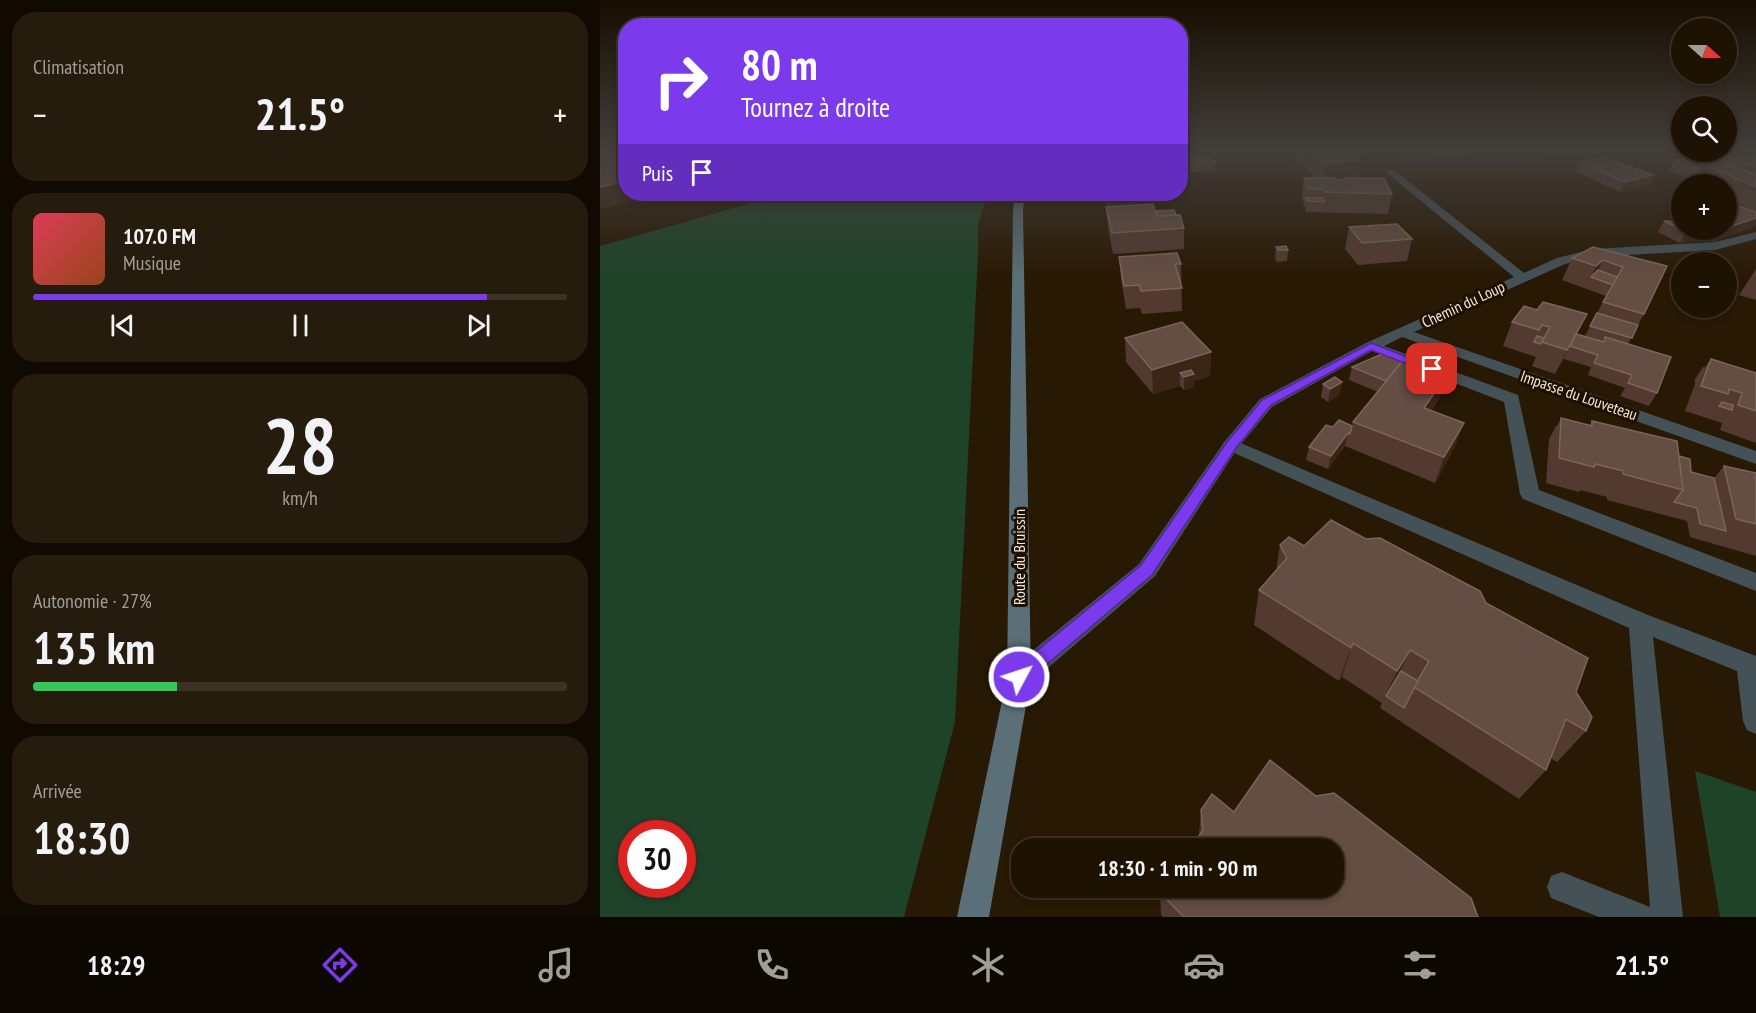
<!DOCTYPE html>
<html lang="fr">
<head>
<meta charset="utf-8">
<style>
	:root { --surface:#1e1303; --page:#261c0d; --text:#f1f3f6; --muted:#a19e9a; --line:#3c3225; --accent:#7c3aed }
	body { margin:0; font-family:"PT Sans Narrow",sans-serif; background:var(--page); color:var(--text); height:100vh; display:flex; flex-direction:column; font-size:22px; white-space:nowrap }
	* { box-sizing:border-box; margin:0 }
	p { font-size:20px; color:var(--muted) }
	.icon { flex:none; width:33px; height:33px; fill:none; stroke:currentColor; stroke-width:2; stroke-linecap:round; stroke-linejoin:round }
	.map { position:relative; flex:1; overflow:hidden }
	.drawer { display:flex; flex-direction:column; gap:12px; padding:12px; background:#100a02; width:600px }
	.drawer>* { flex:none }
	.banner { position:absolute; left:18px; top:18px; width:570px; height:183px; border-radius:24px; box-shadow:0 3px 9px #0003,0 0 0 2px var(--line); background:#7c3aed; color:#fff; overflow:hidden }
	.needle { width:39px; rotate:111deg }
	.fabs { position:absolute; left:1071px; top:18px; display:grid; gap:12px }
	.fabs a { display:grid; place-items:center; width:66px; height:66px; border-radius:50%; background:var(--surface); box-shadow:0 3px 9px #0003,0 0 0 2px var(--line); font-size:30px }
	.speed { position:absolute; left:18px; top:820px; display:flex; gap:12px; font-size:30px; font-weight:700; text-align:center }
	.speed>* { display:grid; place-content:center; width:78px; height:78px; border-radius:50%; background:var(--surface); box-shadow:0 3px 9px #0003,0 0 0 2px var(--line); line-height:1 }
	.speed .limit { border:9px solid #d22; background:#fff; color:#111 }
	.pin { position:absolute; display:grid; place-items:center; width:51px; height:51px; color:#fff; margin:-26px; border-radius:12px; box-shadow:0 3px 9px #0006 }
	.me { position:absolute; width:66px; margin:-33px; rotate:50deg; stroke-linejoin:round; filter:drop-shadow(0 0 4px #0008) }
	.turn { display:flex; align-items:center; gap:21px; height:126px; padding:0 24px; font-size:27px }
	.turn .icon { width:78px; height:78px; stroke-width:2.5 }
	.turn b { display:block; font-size:42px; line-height:51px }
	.then { display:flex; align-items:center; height:57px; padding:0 24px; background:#0003; gap:12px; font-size:22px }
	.big { font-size:45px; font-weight:800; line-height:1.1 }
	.drawer .card { flex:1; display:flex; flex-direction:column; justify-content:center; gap:9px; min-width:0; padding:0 21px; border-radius:24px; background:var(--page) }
	.drawer .dial { align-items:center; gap:0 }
	.dial b { font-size:78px; line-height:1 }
	.song { display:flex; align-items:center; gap:18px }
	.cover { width:72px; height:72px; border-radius:9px; background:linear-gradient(135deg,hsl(350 70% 55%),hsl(20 70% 35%)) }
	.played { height:6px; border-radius:3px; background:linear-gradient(90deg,var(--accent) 85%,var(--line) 85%) }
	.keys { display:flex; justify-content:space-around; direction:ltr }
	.heat { display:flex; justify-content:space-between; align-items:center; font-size:33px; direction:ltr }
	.charge { height:9px; border-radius:4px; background:linear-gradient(90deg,#34c759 27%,var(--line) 0) }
	.trip { position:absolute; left:411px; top:838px; width:333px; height:60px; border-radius:24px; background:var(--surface); box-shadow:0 3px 9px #0003,0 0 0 2px var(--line); font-weight:800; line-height:60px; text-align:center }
	.tab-bar { display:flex; height:96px; justify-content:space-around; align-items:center; background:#0c0801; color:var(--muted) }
	.tab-bar .icon { width:42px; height:42px }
	.tab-bar .selected { color:var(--accent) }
	.tab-bar b { font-size:27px; color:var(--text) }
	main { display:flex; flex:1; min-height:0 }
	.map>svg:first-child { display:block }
	.green { fill:#1e4329; fill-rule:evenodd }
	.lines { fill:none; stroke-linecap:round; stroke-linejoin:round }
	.lane { fill:#445156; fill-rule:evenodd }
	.street { fill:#445156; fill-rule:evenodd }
	.secondary { fill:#5a6f77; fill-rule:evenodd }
	.wall { fill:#533a31 }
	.shaded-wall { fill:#3b2517 }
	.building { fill:#644d43; stroke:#7a655b; stroke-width:1.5 }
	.route { fill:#7c3aed; stroke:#51269a; stroke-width:1.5 }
	.labels { text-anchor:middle; stroke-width:6; stroke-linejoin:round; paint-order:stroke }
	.street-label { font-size:16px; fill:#f2e8db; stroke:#1e1000 }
</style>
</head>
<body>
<main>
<section class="drawer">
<div class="card"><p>Climatisation</p>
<div class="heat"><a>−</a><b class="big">21.5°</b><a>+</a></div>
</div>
<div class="card">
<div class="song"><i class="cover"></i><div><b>107.0 FM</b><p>Musique</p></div></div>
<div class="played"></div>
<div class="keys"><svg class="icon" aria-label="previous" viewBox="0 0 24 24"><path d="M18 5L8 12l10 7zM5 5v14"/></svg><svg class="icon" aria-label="pause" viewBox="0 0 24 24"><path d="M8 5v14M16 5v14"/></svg><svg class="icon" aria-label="next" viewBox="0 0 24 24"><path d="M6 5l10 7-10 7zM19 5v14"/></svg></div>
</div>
<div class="card dial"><b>28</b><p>km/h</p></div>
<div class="card"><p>Autonomie · 27%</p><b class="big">135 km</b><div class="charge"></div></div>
<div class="card"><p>Arrivée</p><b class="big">18:30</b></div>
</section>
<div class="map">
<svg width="1156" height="917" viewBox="0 0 1156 917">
	<rect width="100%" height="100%" fill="#281904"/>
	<g class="green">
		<path d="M183,194H388L378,224V253L355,722L304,917H0V246ZM32,834H82V885H32Z"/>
		<path d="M1095,771L1156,792V917H1120Z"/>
	</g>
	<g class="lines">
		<path class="lane" d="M631,439L1048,615L1156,656V734L1147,730L1143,721L1137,671L1053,637L1083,917H999L951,898L947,887L951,876L962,872L1050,907L1029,628L625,449L622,445L625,441Z"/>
		<path class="street" d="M788,170H794L924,273L957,258L993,249L1115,242L1156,232V239L1115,250L993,257L965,264L814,332L1156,451V464L802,337L784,346L918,395L939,490L1156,573V591L923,499L920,494L904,402L772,351L672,407L637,449L555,576L428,685L419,688L410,685L407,677L410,669L539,564L625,441L660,399L766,343L914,277L788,174Z"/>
		<path class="secondary" d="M415,194H425L423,210L431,677L389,917H357L407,677L413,210Z"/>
	</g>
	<g class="wall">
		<path d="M696,149H747L761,160L758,178L792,194L788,214L706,212L702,197L704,178H717L703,166H699L694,161L695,152Z"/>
		<path d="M796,149H873L871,156H828L827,161H805Z"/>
		<path d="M932,149H1038L1037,152L943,156Z"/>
		<path d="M1143,149H1156V154L1155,153Z"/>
		<path d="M1083,152H1113L1110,158H1097Z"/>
		<path d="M1117,157L1135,158L1156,157V222L1153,227L1113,242L1103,238L1104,235H1102L1099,241L1080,243L1058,232L1064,221L1082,230H1126L1155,212L1126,199V184H1097L1069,170L1074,160L1098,167L1100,163L1115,161Z"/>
		<path d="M580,158L615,162V171L580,173Z"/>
		<path d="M979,162L1053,175L1048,185L1020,192L975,171Z"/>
		<path d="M504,194H544V205L556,211L576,215L584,228V249L513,254L508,228L506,207H508Z"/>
		<path d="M749,227L812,239L807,261L758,265L745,249Z"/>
		<path d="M676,247L688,250L687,261L677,262L675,258Z"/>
		<path d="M993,247L1067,266L1044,314L1028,344L1057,393L1049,406L1020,396L1025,388L988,375L991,367L964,359V358L955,374L932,366L936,357L903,346L912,322L924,306L977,334L985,336L1006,296L962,280L972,258Z"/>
		<path d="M519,257L581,264L582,311L542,314L540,308L526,309L521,279Z"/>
		<path d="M1156,269V300L1139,295Z"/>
		<path d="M525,338L611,352L610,376L594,381V387L584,390L580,386L553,394L526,362Z"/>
		<path d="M1111,359L1156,373V443L1120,430L1122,423L1085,411L1095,384V379L1103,367H1105Z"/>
		<path d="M803,360L852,367L843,392L831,411L864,423L854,448L835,483L745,446L728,469L706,460L709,447L733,427L752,426L753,422L778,392L749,380L752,367Z"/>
		<path d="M735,377L742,382L739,395L728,402L721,397L723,384Z"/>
		<path d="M961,418L990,425L992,421L1079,456L1091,472L1114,478L1124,466L1156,473V556L1090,537L1087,521L1007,500V497L980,490L979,492L946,483L949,439L956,426H957Z"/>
		<path d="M680,545L704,546L886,603L976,692L986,731L957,762L951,758L946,770L919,799L780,708L782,703L742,677L739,681L654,625L659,590L676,571Z"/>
		<path d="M716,796L878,917H563L561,915L560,893L599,836L601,810L634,812Z"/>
	</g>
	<g class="shaded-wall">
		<path d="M705,156L704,166H699L700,157Z"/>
		<path d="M761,160L758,179L744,178V180L722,182L725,163Z"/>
		<path d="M1053,175L1048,185L1020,192L1025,182Z"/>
		<path d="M26,181V194H50L52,196L0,209V187Z"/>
		<path d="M508,194H544V205L509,208Z"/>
		<path d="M1156,218V222L1153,227L1113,242L1119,231L1126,230V228Z"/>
		<path d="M1105,230L1099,241L1080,243L1086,232Z"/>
		<path d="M1003,260L995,278L991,277L996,266Z"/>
		<path d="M987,314L975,338L970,346L955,374L967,350Z"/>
		<path d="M611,352L610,376L594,381V387L584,390V377L580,373V386L553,394L552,370Z"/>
		<path d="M852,367L843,392L816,433L824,408Z"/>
		<path d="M742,382L739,395L728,402L730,389Z"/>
		<path d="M864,423L854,448L835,483L844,457Z"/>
		<path d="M748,433L745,446L728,469L731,456Z"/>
		<path d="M753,643L742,677L739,681L751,648Z"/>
		<path d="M810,650L795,683L786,696L782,703L797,671Z"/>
	</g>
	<g class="building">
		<path d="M16,149H20L26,156V181L0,187V151Z"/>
		<path d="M707,149H747L761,160L725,163Z"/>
		<path d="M696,150L705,156L700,157L695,152Z"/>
		<path d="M1129,156L1135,158L1156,157V167L1148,164L1135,165L1117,157Z"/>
		<path d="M613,157L615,162L580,163V158Z"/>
		<path d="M1002,157L1053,175L1025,182L979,162Z"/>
		<path d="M1082,159L1098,167L1096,171L1074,160Z"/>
		<path d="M1121,160L1156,176V187L1100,163Z"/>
		<path d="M1156,172V176L1150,173Z"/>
		<path d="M704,178H735L736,180H745L744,178H784L792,194L725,192L724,189H708Z"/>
		<path d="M706,198H723L724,202L707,201Z"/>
		<path d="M1126,202L1156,212V218L1126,228Z"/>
		<path d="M553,204L557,216L580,215L584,228L512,233L506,207Z"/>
		<path d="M574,210L576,215L557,216L556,211Z"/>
		<path d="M1064,221L1082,222V230H1105L1086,232Z"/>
		<path d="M797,224L812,239L762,243L749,227Z"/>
		<path d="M686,246L688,250H678L676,247Z"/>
		<path d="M993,247L1067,266L1044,314L1003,302L1023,267L1003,260L996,266L972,258Z"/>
		<path d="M577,253L581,264H575L582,288L541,291L539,285L524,286L519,257Z"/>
		<path d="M998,270L1017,277L1013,285L991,277Z"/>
		<path d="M943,302L987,314L967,350L942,342L950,327L942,325L939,330L912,322L924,306L937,310Z"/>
		<path d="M997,313L1038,325L1032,338L990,326Z"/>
		<path d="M582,322L611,352L552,370L525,338Z"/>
		<path d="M976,334L1004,342L1005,337L1071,357L1057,393L1028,383L1032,375L994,363L998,355L970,346Z"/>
		<path d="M937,336L944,338L941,344L934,342Z"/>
		<path d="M811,351L852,367L824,408L864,423L844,457L753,422Z"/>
		<path d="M784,353L803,360L786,381L752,367Z"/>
		<path d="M1111,359L1156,373V411L1138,405L1142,393L1129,389L1128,394L1101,386Z"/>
		<path d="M591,370L594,374L584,377L580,373Z"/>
		<path d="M735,377L742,382L730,389L723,384Z"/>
		<path d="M1122,402L1133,405L1132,410L1119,406Z"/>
		<path d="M961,418L992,426V421L1077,441L1083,490L1023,474L1024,471L995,464L994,467L959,458Z"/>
		<path d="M739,420L752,426L750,434L748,433L731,456L709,447L726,425L733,427Z"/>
		<path d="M1079,456L1090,459L1091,472L1114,478L1126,531L1100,524L1097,508L1074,502L1083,490Z"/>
		<path d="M1124,466L1156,473V524L1136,519Z"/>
		<path d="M731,520L766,539L780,538L880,591L886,603L988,658L976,692L992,717L986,731L966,719L946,770L814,687L829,661L810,650L797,671L753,643L751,648L659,590L687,558L680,545L689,537L704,546Z"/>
		<path d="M801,671L818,681L804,708L786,696Z"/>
		<path d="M670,760L716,796L734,793L871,898L878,917H584L560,893L563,888H734V849H590L603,830L601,810L612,794L634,812Z"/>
	</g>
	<linearGradient id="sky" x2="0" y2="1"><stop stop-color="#160e02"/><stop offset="0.54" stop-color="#423e3a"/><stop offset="1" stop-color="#423e3a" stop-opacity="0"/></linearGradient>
	<rect width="1156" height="277" fill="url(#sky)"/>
	<path class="route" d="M771,343L838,369L832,373L828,372L771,350L671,405L636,448L552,575L425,683L419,686L412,683L409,677L412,671L541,565L627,442L662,400Z"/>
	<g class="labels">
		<g class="street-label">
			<text transform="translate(863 304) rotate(-25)" y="6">Chemin du Loup</text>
			<text transform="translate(979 395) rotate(19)" y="6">Impasse du Louveteau</text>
			<text transform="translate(419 557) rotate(-90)" y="6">Route du Bruissin</text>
		</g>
	</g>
</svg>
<div class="fabs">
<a><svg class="needle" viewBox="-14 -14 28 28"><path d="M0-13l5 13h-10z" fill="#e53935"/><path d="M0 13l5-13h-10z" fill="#a19e9a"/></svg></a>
<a><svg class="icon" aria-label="search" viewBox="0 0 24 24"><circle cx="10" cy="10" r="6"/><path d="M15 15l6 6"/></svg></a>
<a>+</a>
<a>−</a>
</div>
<div class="speed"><div class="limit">30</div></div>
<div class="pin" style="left:832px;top:369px;background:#d93025"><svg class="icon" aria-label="arrive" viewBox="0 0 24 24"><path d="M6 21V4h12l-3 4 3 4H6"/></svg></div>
<svg class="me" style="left:419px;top:677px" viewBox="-20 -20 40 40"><circle r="17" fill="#7c3aed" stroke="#fff" stroke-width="3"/><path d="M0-11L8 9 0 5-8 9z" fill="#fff"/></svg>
<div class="trip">18:30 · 1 min · 90 m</div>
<div class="banner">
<div class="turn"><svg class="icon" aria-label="right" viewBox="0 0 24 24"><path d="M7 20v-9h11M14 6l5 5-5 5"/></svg><div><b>80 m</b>Tournez à droite</div></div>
<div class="then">Puis<svg class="icon" aria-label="arrive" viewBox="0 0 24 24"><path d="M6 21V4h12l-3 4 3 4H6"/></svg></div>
</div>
</div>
</main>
<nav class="tab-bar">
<b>18:29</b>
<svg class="icon selected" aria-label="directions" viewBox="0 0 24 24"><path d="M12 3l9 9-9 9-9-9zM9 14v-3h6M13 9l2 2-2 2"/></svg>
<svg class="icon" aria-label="music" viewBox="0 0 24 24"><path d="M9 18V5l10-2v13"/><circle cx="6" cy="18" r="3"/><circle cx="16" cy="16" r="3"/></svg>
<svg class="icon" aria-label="phone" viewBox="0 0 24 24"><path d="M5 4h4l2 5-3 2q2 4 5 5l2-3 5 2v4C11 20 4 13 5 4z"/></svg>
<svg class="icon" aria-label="climate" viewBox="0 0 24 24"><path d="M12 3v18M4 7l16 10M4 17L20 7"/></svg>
<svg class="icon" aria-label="car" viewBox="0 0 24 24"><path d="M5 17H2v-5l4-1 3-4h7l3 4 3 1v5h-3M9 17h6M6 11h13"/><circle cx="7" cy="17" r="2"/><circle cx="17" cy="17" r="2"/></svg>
<svg class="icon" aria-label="filters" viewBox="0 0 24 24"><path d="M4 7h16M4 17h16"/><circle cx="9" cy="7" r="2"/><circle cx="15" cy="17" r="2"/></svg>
<b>21.5°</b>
</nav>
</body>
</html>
